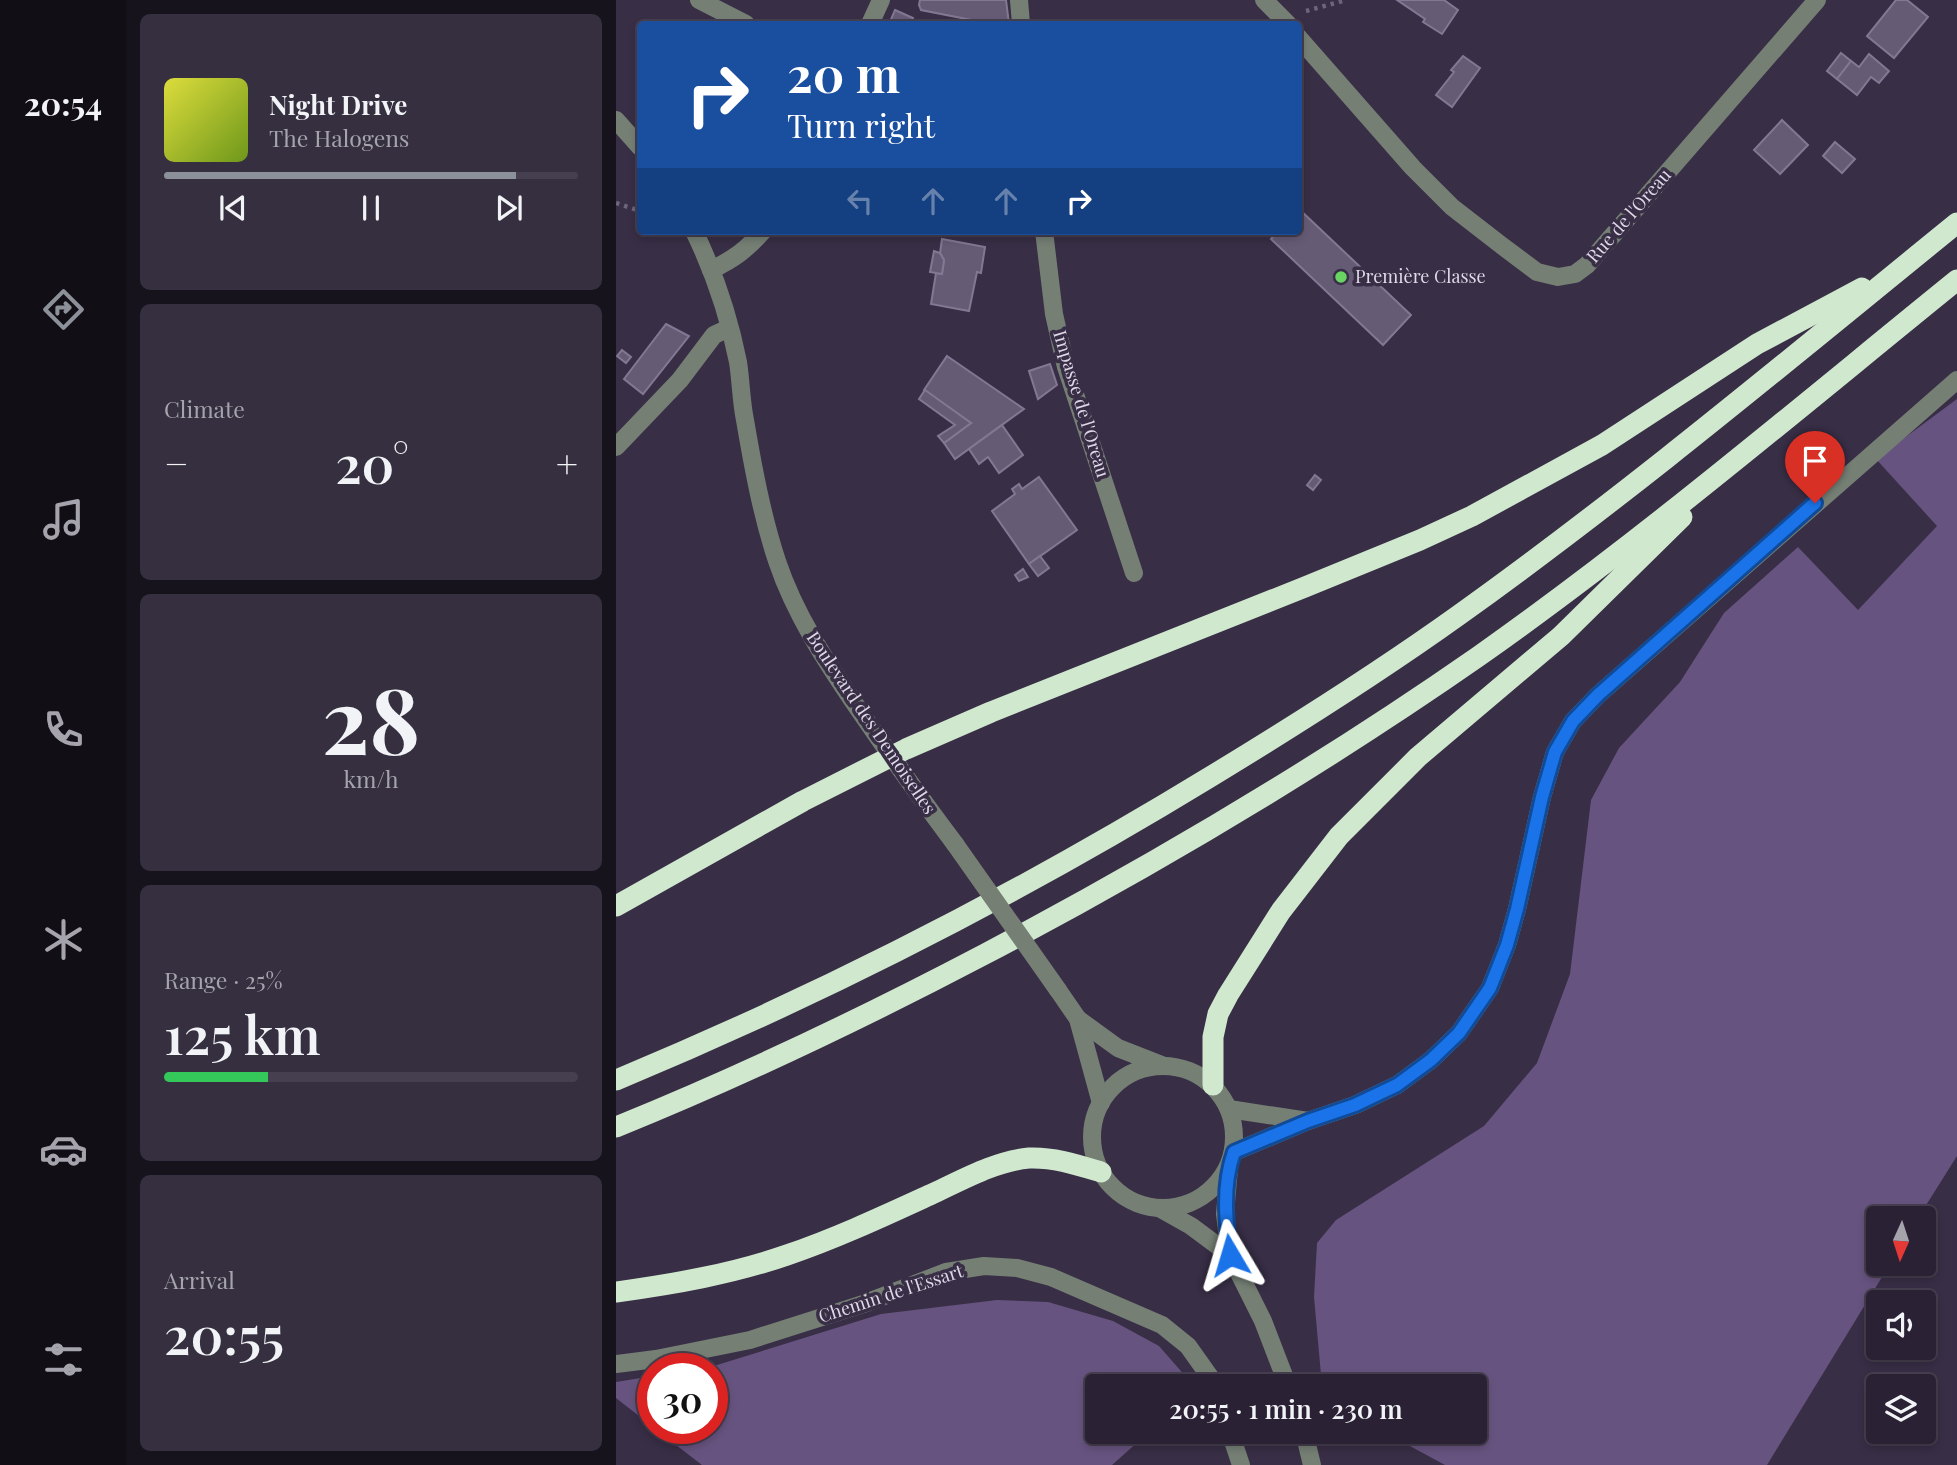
<!DOCTYPE html>
<html lang="en">
<head>
<meta charset="utf-8">
<style>
	:root { --surface:#2a2234; --page:#362f40; --text:#f1f3f6; --muted:#a5a4ac; --line:#463f4f; --accent:#8c9099 }
	body { margin:0; font-family:"Playfair Display",serif; background:var(--page); color:var(--text); height:100vh; display:flex; flex-direction:column; font-size:26px; white-space:nowrap }
	* { box-sizing:border-box; margin:0 }
	p { font-size:23px; color:var(--muted) }
	.icon { flex:none; width:38px; height:38px; fill:none; stroke:currentColor; stroke-width:2; stroke-linecap:round; stroke-linejoin:round }
	.map { position:relative; flex:1; overflow:hidden }
	.panel { display:flex; flex-direction:column; gap:14px; padding:14px; background:#17131d; width:490px }
	.panel>* { flex:none }
	.hud { position:absolute; left:21px; top:21px; width:665px; height:214px; border-radius:7px; box-shadow:0 4px 10px #0003,0 0 0 2px var(--line); background:#1a4fa0; color:#fff; overflow:hidden }
	.needle { width:46px; rotate:183deg }
	.buttons { position:absolute; left:1250px; top:1206px; display:grid; gap:14px }
	.buttons a { display:grid; place-items:center; width:70px; height:70px; border-radius:7px; background:var(--surface); box-shadow:0 4px 10px #0003,0 0 0 2px var(--line); font-size:35px }
	.speed { position:absolute; left:21px; top:1353px; display:flex; gap:14px; font-size:35px; font-weight:700; text-align:center }
	.speed>* { display:grid; place-content:center; width:91px; height:91px; border-radius:50%; background:var(--surface); box-shadow:0 4px 10px #0003,0 0 0 2px var(--line); line-height:1 }
	.speed .limit { border:10px solid #d22; background:#fff; color:#111 }
	.pin { position:absolute; display:grid; place-items:center; width:60px; height:60px; color:#fff; margin:-72px -30px; border-radius:50% 50% 50% 0; rotate:-45deg; box-shadow:0 0 7px #0007 }
	.pin .icon { rotate:45deg }
	.me { position:absolute; width:77px; margin:-38px; rotate:353deg; stroke-linejoin:round; filter:drop-shadow(0 0 5px #0008) }
	.turn { display:flex; align-items:center; gap:24px; height:147px; padding:0 35px; font-size:32px }
	.turn .icon { width:91px; height:91px; stroke-width:2.5 }
	.turn b { display:block; font-size:49px; line-height:60px }
	.lanes { display:flex; align-items:center; height:66px; padding:0 35px; background:#0003; justify-content:center; gap:35px; direction:ltr }
	.lanes .off { opacity:.35 }
	.big { font-size:52px; font-weight:600; line-height:1.1 }
	.panel .card { flex:1; display:flex; flex-direction:column; justify-content:center; gap:10px; min-width:0; padding:0 24px; border-radius:10px; background:var(--page) }
	.panel .dial { align-items:center; gap:0 }
	.dial b { font-size:91px; line-height:1 }
	.song { display:flex; align-items:center; gap:21px }
	.cover { width:84px; height:84px; border-radius:10px; background:linear-gradient(135deg,hsl(60 70% 55%),hsl(80 70% 35%)) }
	.played { height:7px; border-radius:4px; background:linear-gradient(90deg,var(--accent) 85%,var(--line) 85%) }
	.keys { display:flex; justify-content:space-around; direction:ltr }
	.heat { display:flex; justify-content:space-between; align-items:center; font-size:38px; direction:ltr }
	.charge { height:10px; border-radius:5px; background:linear-gradient(90deg,#34c759 25%,var(--line) 0) }
	.trip { position:absolute; left:469px; top:1374px; width:402px; height:70px; border-radius:7px; background:var(--surface); box-shadow:0 4px 10px #0003,0 0 0 2px var(--line); font-weight:600; line-height:70px; text-align:center }
	main { display:flex; flex:1; min-height:0 }
	.tabs { display:flex; flex-direction:column; width:126px; justify-content:space-around; align-items:center; background:#110e15; color:var(--muted) }
	.tabs .icon { width:49px; height:49px }
	.tabs .current { color:var(--accent) }
	.tabs b { font-size:32px; color:var(--text) }
	.map>svg:first-child { display:block }
	.green { fill:#67537f }
	.building { fill:#665b75; stroke:#837893; stroke-width:2 }
	.lines { fill:none; stroke-linecap:round; stroke-linejoin:round }
	.path { stroke:#6d657a; stroke-width:4.5; stroke-dasharray:3.5 5; stroke-linecap:butt }
	.minor { stroke:#757f74; stroke-width:18 }
	.highway { stroke:#d0e8ce; stroke-width:21 }
	.minor-bridge { stroke:#757f74; stroke-width:18 }
	.route-casing { stroke:#114b97; stroke-width:18 }
	.route { stroke:#1a73e8; stroke-width:12 }
	.poi-dot { fill:#69d464; stroke:#382e46; stroke-width:2.5 }
	.labels { text-anchor:middle; stroke-width:7; stroke-linejoin:round; paint-order:stroke }
	.street-label { font-size:18px; fill:#ded8e7; stroke:#382e46 }
	.poi-label { font-size:18px; fill:#ded8e7; stroke:#382e46; text-anchor:start }
</style>
</head>
<body>
<main>
<nav class="tabs">
<b>20:54</b>
<svg class="icon current" aria-label="directions" viewBox="0 0 24 24"><path d="M12 3l9 9-9 9-9-9zM9 14v-3h6M13 9l2 2-2 2"/></svg>
<svg class="icon" aria-label="music" viewBox="0 0 24 24"><path d="M9 18V5l10-2v13"/><circle cx="6" cy="18" r="3"/><circle cx="16" cy="16" r="3"/></svg>
<svg class="icon" aria-label="phone" viewBox="0 0 24 24"><path d="M5 4h4l2 5-3 2q2 4 5 5l2-3 5 2v4C11 20 4 13 5 4z"/></svg>
<svg class="icon" aria-label="climate" viewBox="0 0 24 24"><path d="M12 3v18M4 7l16 10M4 17L20 7"/></svg>
<svg class="icon" aria-label="car" viewBox="0 0 24 24"><path d="M5 17H2v-5l4-1 3-4h7l3 4 3 1v5h-3M9 17h6M6 11h13"/><circle cx="7" cy="17" r="2"/><circle cx="17" cy="17" r="2"/></svg>
<svg class="icon" aria-label="filters" viewBox="0 0 24 24"><path d="M4 7h16M4 17h16"/><circle cx="9" cy="7" r="2"/><circle cx="15" cy="17" r="2"/></svg>
</nav>
<section class="panel">
<div class="card">
<div class="song"><i class="cover"></i><div><b>Night Drive</b><p>The Halogens</p></div></div>
<div class="played"></div>
<div class="keys"><svg class="icon" aria-label="previous" viewBox="0 0 24 24"><path d="M18 5L8 12l10 7zM5 5v14"/></svg><svg class="icon" aria-label="pause" viewBox="0 0 24 24"><path d="M8 5v14M16 5v14"/></svg><svg class="icon" aria-label="next" viewBox="0 0 24 24"><path d="M6 5l10 7-10 7zM19 5v14"/></svg></div>
</div>
<div class="card"><p>Climate</p>
<div class="heat"><a>−</a><b class="big">20°</b><a>+</a></div>
</div>
<div class="card dial"><b>28</b><p>km/h</p></div>
<div class="card"><p>Range · 25%</p><b class="big">125 km</b><div class="charge"></div></div>
<div class="card"><p>Arrival</p><b class="big">20:55</b></div>
</section>
<div class="map">
<svg width="1341" height="1465" viewBox="0 0 1341 1465">
	<rect width="100%" height="100%" fill="#382e46"/>
	<g class="green">
		<path d="M1341,399V1156L1302,1218H1262V1264H1274L1151,1465H829L768,1432H859V1386H706L698,1297L701,1243L720,1220L868,1126L921,1063L954,974L975,800L1003,748L1064,682L1108,613L1182,547L1242,610L1321,526L1260,459Z"/>
		<path d="M381,1300L432,1302L497,1321L543,1346L578,1386H481V1432H533L496,1465H86L38,1428H96V1368H80L101,1365L265,1314Z"/>
		<path d="M37,1376V1427L0,1398V1382Z"/>
	</g>
	<g class="building">
		<path d="M304,0H390L393,24H376L305,10L303,5Z"/>
		<path d="M781,0H828L842,10L826,34L807,22L809,19Z"/>
		<path d="M1280,0H1291L1312,17L1278,58L1251,36Z"/>
		<path d="M279,10L297,18L294,24H273Z"/>
		<path d="M1225,53L1235,61L1221,79L1211,71Z"/>
		<path d="M1253,54L1273,71L1263,83L1255,77L1241,95L1221,79L1235,61L1243,67Z"/>
		<path d="M847,56L864,68L836,107L820,95L838,72L835,70Z"/>
		<path d="M1166,120L1192,145L1164,174L1138,150Z"/>
		<path d="M1219,142L1239,159L1226,173L1207,156Z"/>
		<path d="M683,209L795,315L767,345L655,239L662,231H682Z"/>
		<path d="M326,239L369,247L365,273L361,272L353,311L315,304L320,273L326,274L328,260L324,253Z"/>
		<path d="M318,251L324,253L328,260L326,274L314,272Z"/>
		<path d="M50,324L73,336L27,394L8,379Z"/>
		<path d="M6,350L15,357L10,363L1,356Z"/>
		<path d="M331,356L408,409L339,459L328,443L355,423L308,390Z"/>
		<path d="M434,364L441,385L422,399L413,371Z"/>
		<path d="M309,390L355,423L328,443L322,436L339,425L303,399Z"/>
		<path d="M386,425L407,455L383,473L372,457L363,464L353,449Z"/>
		<path d="M699,475L705,480L697,490L691,485Z"/>
		<path d="M423,477L461,530L413,564L376,511L399,494L396,489L403,484L406,489Z"/>
		<path d="M424,556L433,568L422,576L413,564Z"/>
		<path d="M407,569L412,577L403,581L399,575Z"/>
	</g>
	<g class="lines">
		<g class="path">
			<path d="M690,11L730,0"/>
			<path d="M0,203L24,211"/>
		</g>
		<g class="minor">
			<path d="M83,0L130,24"/>
			<path d="M403,0L405,24"/>
			<path d="M648,0L672,24"/>
			<path d="M254,24L265,0"/>
			<path d="M682,37L797,168L836,207L885,245L921,272L942,277L959,274L971,265L1201,0"/>
			<path d="M0,120L24,147"/>
			<path d="M78,231C98,272 113,317 122,362C125,381 125,401 129,420C137,467 146,516 161,561C179,615 211,663 243,710C274,755 306,800 339,844"/>
			<path d="M428,231L438,314L450,367L518,573"/>
			<path d="M95,270C118,259 130,250 147,231"/>
			<path d="M0,447L64,380L98,335L113,328"/>
			<path d="M442,990L462,1019L485,1103"/>
			<path d="M462,1019L502,1048L548,1066"/>
			<circle cx="547" cy="1137" r="71"/>
			<path d="M613,1109L692,1121"/>
			<path d="M618,1152L692,1121L739,1105L781,1085L815,1060L843,1033L874,988L891,945L901,909L926,797L939,752L957,721L982,695L1341,380"/>
			<path d="M613,1168L609,1214L614,1255L647,1321L672,1386"/>
			<path d="M543,1208L575,1226L614,1255"/>
			<path d="M0,1364L40,1359L134,1340L247,1304L330,1272L368,1266L401,1268L435,1277L546,1325L572,1346L594,1377L597,1386"/>
			<path d="M614,1432L625,1465"/>
			<path d="M688,1432L696,1465"/>
		</g>
		<g class="highway">
			<path d="M0,906L187,801L290,749L375,712L689,587L804,540L856,516L986,445L1141,344L1246,288"/>
			<path d="M0,1080C205,995 404,893 594,777C678,726 762,673 843,615C1015,492 1177,356 1341,223"/>
			<path d="M597,1085V1037L602,1014L612,995L665,911L723,836L802,757L945,636L1066,517"/>
			<path d="M0,1127C126,1076 249,1017 369,954C540,864 705,766 863,656C1029,539 1184,407 1341,280"/>
			<path d="M0,1292C58,1284 116,1274 171,1255C221,1238 270,1215 318,1193C348,1179 380,1161 413,1158C438,1157 462,1165 485,1172"/>
		</g>
		<path class="minor-bridge" d="M339,844L442,990"/>
	</g>
	<g class="lines">
		<g class="route-casing">
			<path id="route" d="M614,1255C610,1221 606,1186 618,1152L692,1121L739,1105L781,1085L815,1060L843,1033L874,988L891,945L901,909L926,797L939,752L957,721L982,695L1199,503"/>
		</g>
		<use href="#route" class="route"/>
	</g>
	<circle class="poi-dot" cx="725" cy="277" r="7"/>
	<g class="labels">
		<g class="street-label">
			<text transform="translate(1013 216) rotate(-49)" y="6">Rue de l'Oreau</text>
			<text transform="translate(465 404) rotate(73)" y="6">Impasse de l'Oreau</text>
			<text transform="translate(255 723) rotate(56)" y="6">Boulevard des Demoiselles</text>
			<text transform="translate(275 1294) rotate(-18)" y="6">Chemin de l'Essart</text>
		</g>
		<g class="poi-label">
			<text x="739" y="283">Première Classe</text>
		</g>
	</g>
</svg>
<div class="buttons">
<a><svg class="needle" viewBox="-14 -14 28 28"><path d="M0-13l5 13h-10z" fill="#e53935"/><path d="M0 13l5-13h-10z" fill="#a5a4ac"/></svg></a>
<a><svg class="icon" aria-label="sound" viewBox="0 0 24 24"><path d="M4 9h4l5-4v14l-5-4H4zM17 9q2 3 0 6"/></svg></a>
<a><svg class="icon" aria-label="layers" viewBox="0 0 24 24"><path d="M12 4l9 5-9 5-9-5zM3 14l9 5 9-5"/></svg></a>
</div>
<div class="speed"><div class="limit">30</div></div>
<div class="pin" style="left:1199px;top:503px;background:#d93025"><svg class="icon" aria-label="arrive" viewBox="0 0 24 24"><path d="M6 21V4h12l-3 4 3 4H6"/></svg></div>
<svg class="me" style="left:614px;top:1255px" viewBox="-20 -20 40 40"><path d="M0-17L14 15 0 8-14 15z" fill="#1a73e8" stroke="#fff" stroke-width="4"/></svg>
<div class="trip">20:55 · 1 min · 230 m</div>
<div class="hud">
<div class="turn"><svg class="icon" aria-label="right" viewBox="0 0 24 24"><path d="M7 20v-9h11M14 6l5 5-5 5"/></svg><div><b>20 m</b>Turn right</div></div>
<div class="lanes"><svg class="icon off" aria-label="left" viewBox="0 0 24 24"><path d="M17 20v-9H6M10 6l-5 5 5 5"/></svg><svg class="icon off" aria-label="ahead" viewBox="0 0 24 24"><path d="M12 20V5M6 11l6-6 6 6"/></svg><svg class="icon off" aria-label="ahead" viewBox="0 0 24 24"><path d="M12 20V5M6 11l6-6 6 6"/></svg><svg class="icon" aria-label="right" viewBox="0 0 24 24"><path d="M7 20v-9h11M14 6l5 5-5 5"/></svg></div>
</div>
</div>
</main>
</body>
</html>
